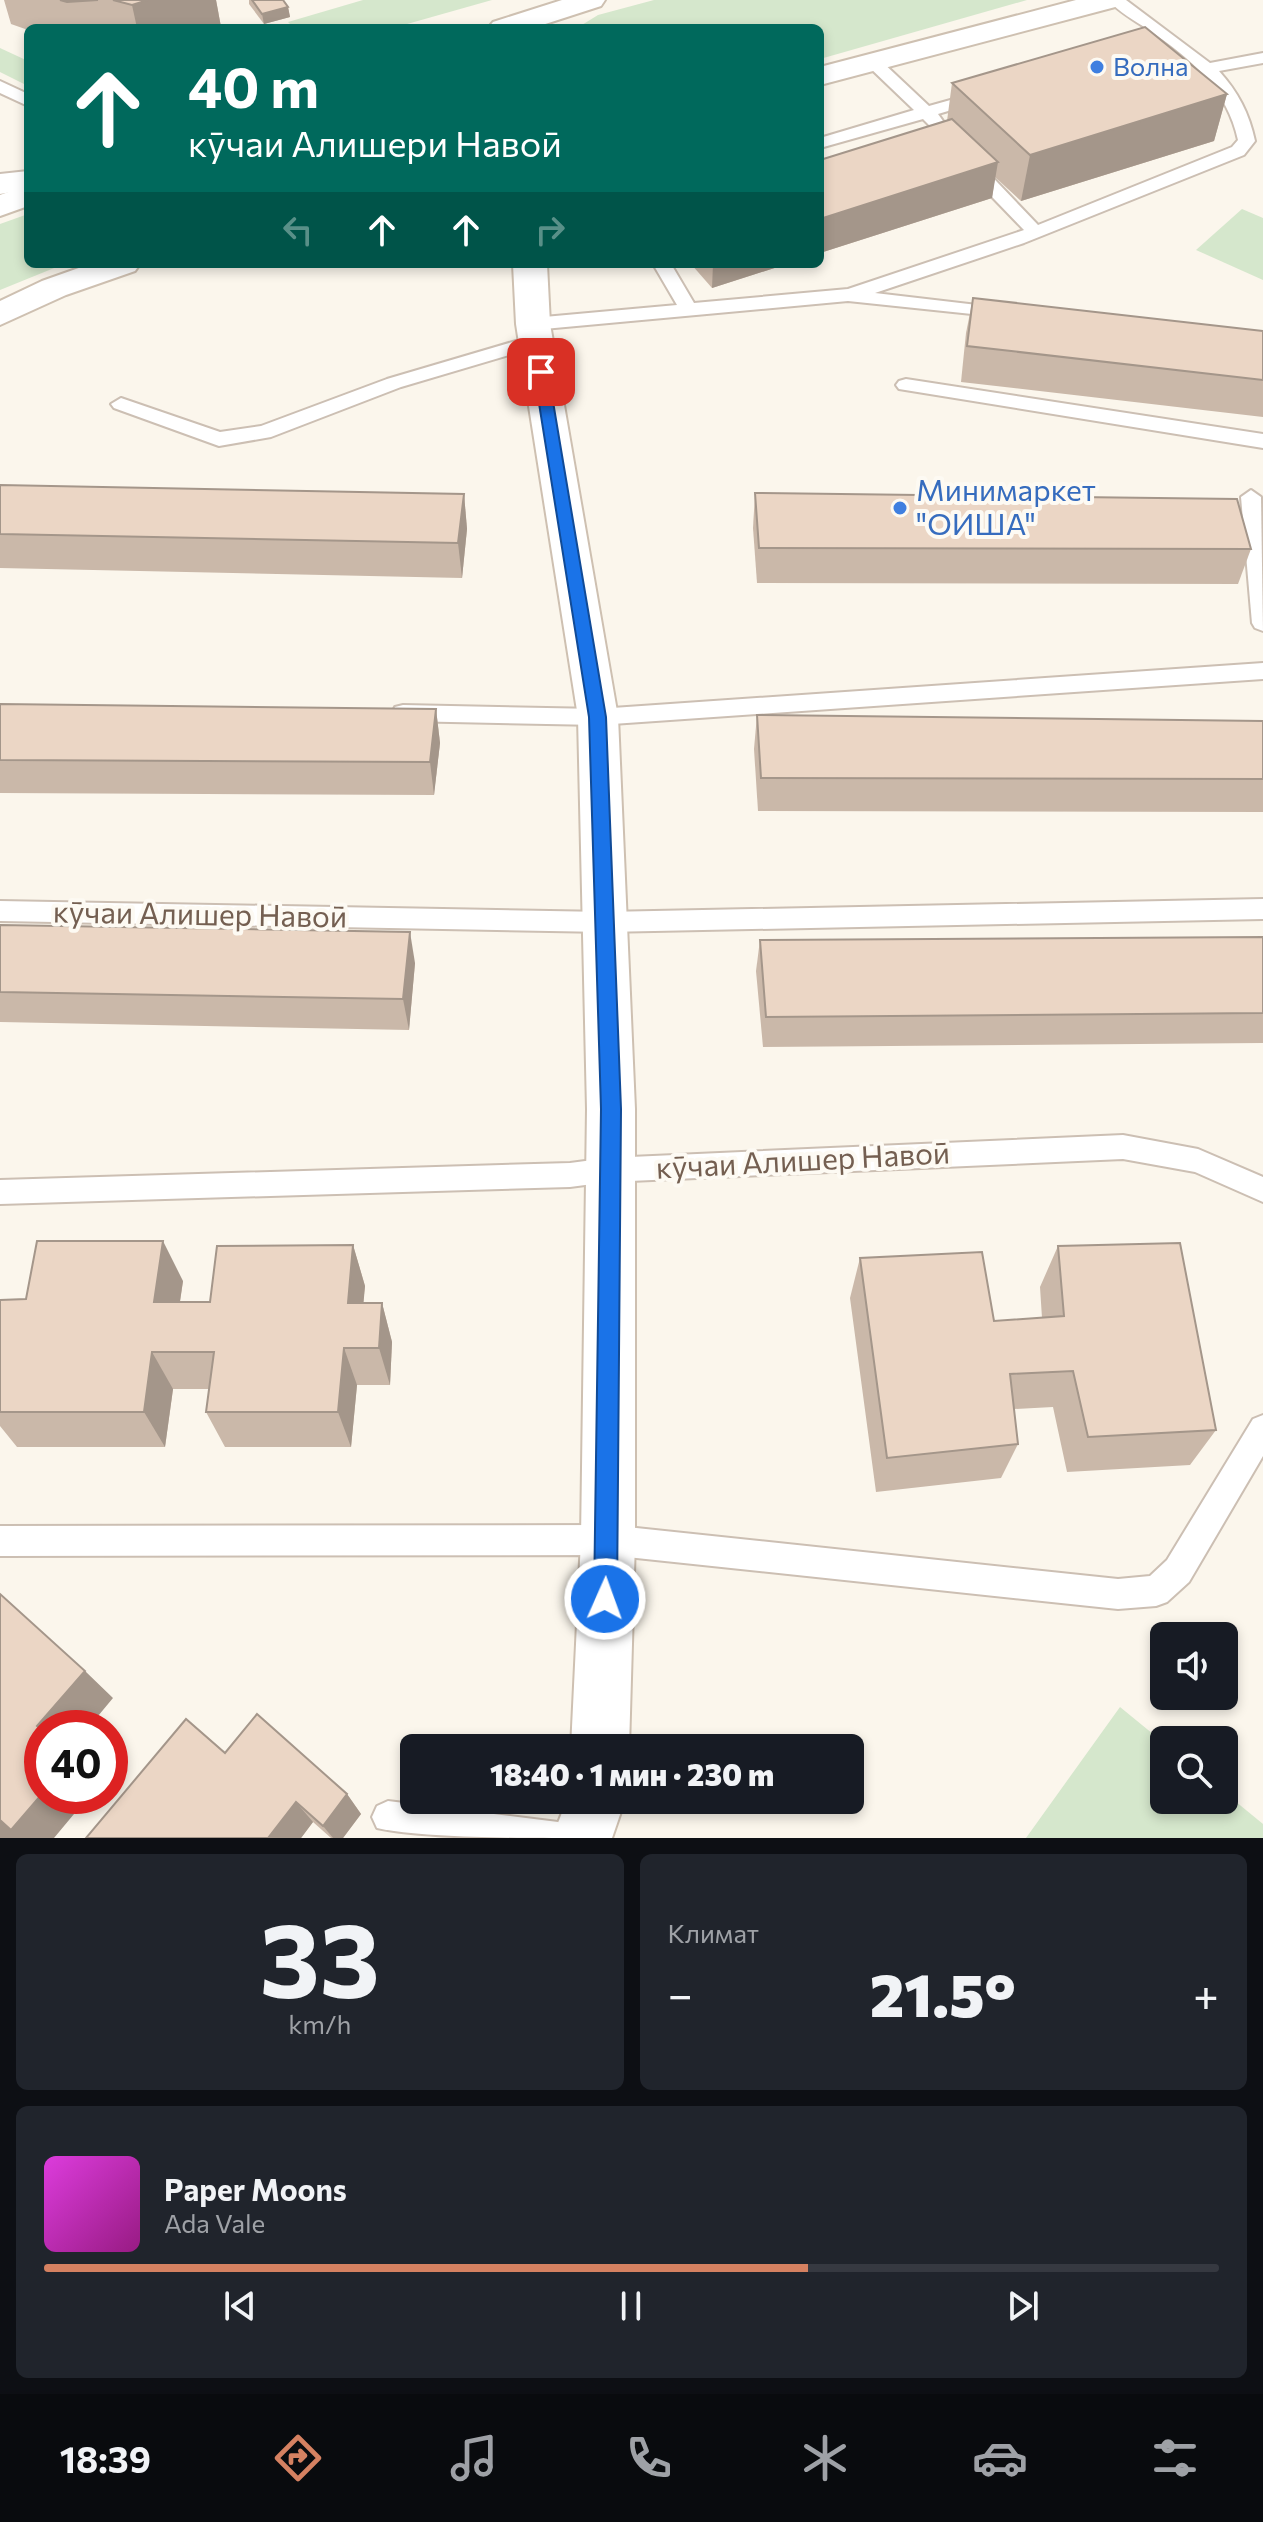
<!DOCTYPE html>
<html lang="ru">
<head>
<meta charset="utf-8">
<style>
	:root { --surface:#171b24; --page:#20242c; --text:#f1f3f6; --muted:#9ea1a6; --line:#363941; --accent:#d58161 }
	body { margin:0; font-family:Commissioner,sans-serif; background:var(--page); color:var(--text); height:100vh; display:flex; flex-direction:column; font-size:30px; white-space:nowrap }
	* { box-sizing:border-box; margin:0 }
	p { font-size:26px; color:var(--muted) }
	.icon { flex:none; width:44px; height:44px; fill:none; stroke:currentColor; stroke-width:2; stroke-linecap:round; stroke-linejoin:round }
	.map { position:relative; height:1838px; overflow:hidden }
	.details { display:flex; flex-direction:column; gap:16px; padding:16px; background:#0d0f14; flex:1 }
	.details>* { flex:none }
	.top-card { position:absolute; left:24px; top:24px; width:800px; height:244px; border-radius:12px; box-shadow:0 4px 12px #0003; background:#00695c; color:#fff; overflow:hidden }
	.fabs { position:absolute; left:1150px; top:1622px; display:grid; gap:16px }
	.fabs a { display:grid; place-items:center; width:88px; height:88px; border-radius:12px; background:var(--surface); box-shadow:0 4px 12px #0003; font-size:40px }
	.speed { position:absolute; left:24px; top:1710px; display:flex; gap:16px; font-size:40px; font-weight:700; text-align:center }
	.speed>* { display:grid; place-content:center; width:104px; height:104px; border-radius:50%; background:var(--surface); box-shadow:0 4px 12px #0003; line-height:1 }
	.speed .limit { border:12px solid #d22; background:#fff; color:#111 }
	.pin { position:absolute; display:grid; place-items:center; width:68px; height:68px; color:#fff; margin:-34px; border-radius:16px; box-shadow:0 4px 12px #0006 }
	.me { position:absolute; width:88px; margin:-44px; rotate:2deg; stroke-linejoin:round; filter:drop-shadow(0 0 6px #0008) }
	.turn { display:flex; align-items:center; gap:28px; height:168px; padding:0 32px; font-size:36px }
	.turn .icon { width:104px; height:104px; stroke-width:2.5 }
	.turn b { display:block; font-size:56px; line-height:68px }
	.lanes { display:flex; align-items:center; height:76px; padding:0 32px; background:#0003; justify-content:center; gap:40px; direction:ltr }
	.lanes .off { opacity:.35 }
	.big { font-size:60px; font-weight:800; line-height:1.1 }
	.details .card { flex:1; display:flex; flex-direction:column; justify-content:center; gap:12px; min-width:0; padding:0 28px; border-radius:12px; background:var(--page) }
	.details .dial { align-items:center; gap:0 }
	.dial b { font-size:104px; line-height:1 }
	.song { display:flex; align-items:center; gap:24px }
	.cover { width:96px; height:96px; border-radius:12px; background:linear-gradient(135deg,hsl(300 70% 55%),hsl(310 70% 35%)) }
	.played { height:8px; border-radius:4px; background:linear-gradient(90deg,var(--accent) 65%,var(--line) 65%) }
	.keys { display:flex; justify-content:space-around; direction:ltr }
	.heat { display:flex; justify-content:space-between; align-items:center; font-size:44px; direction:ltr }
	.details .tiles { flex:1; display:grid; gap:16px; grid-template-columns:1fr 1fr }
	.card:last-child { grid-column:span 2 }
	.trip { position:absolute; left:400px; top:1734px; width:464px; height:80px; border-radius:12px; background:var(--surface); box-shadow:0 4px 12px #0003; font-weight:800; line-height:80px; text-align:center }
	.tabs { display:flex; height:128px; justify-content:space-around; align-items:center; background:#090b0e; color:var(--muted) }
	.tabs .icon { width:56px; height:56px }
	.tabs .on { color:var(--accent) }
	.tabs b { font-size:36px; color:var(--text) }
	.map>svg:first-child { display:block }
	.green { fill:#d5e7cc }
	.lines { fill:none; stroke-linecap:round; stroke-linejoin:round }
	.lane-casing { stroke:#ccbfb3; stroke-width:4 }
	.street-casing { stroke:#ccbfb3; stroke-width:4 }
	.secondary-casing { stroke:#cec0b1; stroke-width:4 }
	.lane { fill:#fff; fill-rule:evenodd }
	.street { fill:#fff; fill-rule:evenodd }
	.secondary { fill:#fff; fill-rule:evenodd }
	.wall { fill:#cab8a9 }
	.shaded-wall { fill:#a4968a }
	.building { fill:#ebd6c5; stroke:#a4968a; stroke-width:2 }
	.route { fill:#1a73e8; stroke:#114b97; stroke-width:2 }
	.shop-dot { fill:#3f7fe0; stroke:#fdfaf3; stroke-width:3 }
	.labels { text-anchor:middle; stroke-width:8; stroke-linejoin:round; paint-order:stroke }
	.far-shop-label { font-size:26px; fill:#366cbe; stroke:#fdfaf3; text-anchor:start }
	.shop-label { font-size:30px; fill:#366cbe; stroke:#fdfaf3; text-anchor:start }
	.street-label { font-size:30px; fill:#745f51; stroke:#fdfaf3 }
</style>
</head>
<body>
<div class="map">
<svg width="1263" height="1838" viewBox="0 0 1263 1838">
	<rect width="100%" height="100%" fill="#fbf6ec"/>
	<g class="green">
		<path d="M363,0H492L393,28H294L288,22Z"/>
		<path d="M654,0H1027L820,59V28H577L598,15Z"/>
		<path d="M0,48L28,61V86L0,72Z"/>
		<path d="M1242,209L1263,218V280L1196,250Z"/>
		<path d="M28,214V264H64L0,290V224Z"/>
		<path d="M1120,1707L1164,1743V1800H1224V1792L1263,1824V1838H1026Z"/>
	</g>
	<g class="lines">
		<g class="lane-casing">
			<g id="lane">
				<path d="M1108,0H1126L1210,63L1263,53V63L1219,71C1238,92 1249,113 1255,141L1244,155L1024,243L875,293L1003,308L1012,314L1010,318L848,301L533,330L524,324L533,318L677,305L653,264H671L694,303L848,289L1024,230L965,169L962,165L965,161H977L1038,225L1232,147L1238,140C1227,89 1191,59 1149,30C1135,21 1119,12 1108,0Z"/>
				<path d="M873,57L879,59L929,106L979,92L987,97L985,100L938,114L943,121L941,125H929L923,119L820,148V138L914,110L867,65V59Z"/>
				<path d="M0,81L28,94V106L0,93Z"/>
				<path d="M536,335L545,341L543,345L401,387L271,437L219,446L114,408L111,404L121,398L220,432L261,426L387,379Z"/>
				<path d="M906,379L1263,434V448L899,389L896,385L899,381Z"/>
				<path d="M1251,490L1261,497L1263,631L1255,628L1252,623L1241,497Z"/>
				<path d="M1263,663V679L598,725L403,721L395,719L392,713L395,707L403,705L598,709Z"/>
				<path d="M1263,899V919L605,932L0,921V901L605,912Z"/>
				<path d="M1123,1135L1198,1149L1263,1177V1202L1195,1172L1123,1159L608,1182L570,1187L0,1204V1180L570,1163L608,1158Z"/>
				<path d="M1263,1415V1456L1189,1582L1167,1602L1156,1606L1118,1609L608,1555L0,1556V1526L608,1525L1118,1579L1150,1576L1167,1560L1253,1419Z"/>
				<path d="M388,1801L558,1822L569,1827L574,1838C523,1838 421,1838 377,1828L372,1817L377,1806Z"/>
			</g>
		</g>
		<g class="street-casing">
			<path id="street" d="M28,171V189L0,194V174Z"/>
		</g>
		<g class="secondary-casing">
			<g id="secondary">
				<path d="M562,0H605L601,6L533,28H488L493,22Z"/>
				<path d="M1076,0H1123L1119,6L820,85V67Z"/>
				<path d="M28,185V206L0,216V195Z"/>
				<path d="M90,264H140L135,271L66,295L0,325V301L42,281Z"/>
				<path d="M513,264H547L550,324L618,717L635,1109V1540L629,1748H571L581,1540L587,1109L578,717L516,324Z"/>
				<path d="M567,1800H625L612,1838H552Z"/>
			</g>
		</g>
		<use href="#lane" class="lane"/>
		<use href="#street" class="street"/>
		<use href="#secondary" class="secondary"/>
	</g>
	<g class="wall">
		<path d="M4,0H216L221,27L28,28V30L11,24Z"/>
		<path d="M249,0H283L288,7L290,17L264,24L249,4Z"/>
		<path d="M952,83L1227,94L1214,141L1021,201L995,177L992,198L820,253V160L947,121Z"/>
		<path d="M691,264H787L712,288Z"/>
		<path d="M973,298L1263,331V417L961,382L966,333Z"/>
		<path d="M0,485L464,494L467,529L462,578L0,568Z"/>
		<path d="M755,493L1251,549L1238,584L757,583L753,528Z"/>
		<path d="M0,704L436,709L440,743L434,795L0,793Z"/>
		<path d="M757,715L1263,721V812L758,811L754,749Z"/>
		<path d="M0,925L415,963L409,1030L0,1022Z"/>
		<path d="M1263,937V1043L763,1047L756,971L760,940Z"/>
		<path d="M353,1245L365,1286L363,1303H382L392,1342L390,1385H357L351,1447H225L206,1412L209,1389H173L165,1447H17L0,1426V1300L26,1299L183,1281L180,1302H210Z"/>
		<path d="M1058,1246L1216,1430L1190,1465L1067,1472L1053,1407L1014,1409L1018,1444L1001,1478L876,1492L850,1298L860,1258L994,1321L1042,1318L1040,1287Z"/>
		<path d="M225,1753L347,1794L361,1814L343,1838H331L313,1822L301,1838H86Z"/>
	</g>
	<g class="shaded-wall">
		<path d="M148,0H216L221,27L137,28L132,5Z"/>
		<path d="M288,7L290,17L264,24L262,14Z"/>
		<path d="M1227,94L1214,141L1021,201L1030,155Z"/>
		<path d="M998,162L992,198L820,253V219Z"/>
		<path d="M713,264H787L712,288Z"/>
		<path d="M464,494L467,529L462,578L458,543Z"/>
		<path d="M436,709L440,743L434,795L430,762Z"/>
		<path d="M410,932L415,963L409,1030L403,999Z"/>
		<path d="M163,1241L183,1281L174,1340L154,1302Z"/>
		<path d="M353,1245L365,1286L360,1342L348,1303Z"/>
		<path d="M382,1303L392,1342L390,1385L379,1348Z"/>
		<path d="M344,1348L357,1385L351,1447L338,1412Z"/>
		<path d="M152,1352L173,1389L165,1447L144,1412Z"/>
		<path d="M85,1671L113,1698L88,1728H42V1731L37,1726Z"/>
		<path d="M42,1794V1796H89L54,1838H0V1817Z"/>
		<path d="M347,1794L361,1814L343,1838H333L323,1826Z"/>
		<path d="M296,1802L313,1822L301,1838H268Z"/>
	</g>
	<g class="building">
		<path d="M60,0H98L67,2Z"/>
		<path d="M113,0H148L132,5Z"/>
		<path d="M252,0H283L288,7L262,14Z"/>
		<path d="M1145,27L1227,94L1030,155L952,83Z"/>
		<path d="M952,119L998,162L820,219V160Z"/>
		<path d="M973,298L1263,331V380L967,346Z"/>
		<path d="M0,485L464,494L458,543L0,534Z"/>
		<path d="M755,493L1237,499L1251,549L759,548Z"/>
		<path d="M0,704L436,709L430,762L0,760Z"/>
		<path d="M757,715L1263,721V779L761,778Z"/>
		<path d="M0,925L410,932L403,999L0,992Z"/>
		<path d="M1263,937V1013L766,1017L760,940Z"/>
		<path d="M37,1241H163L154,1302H210L217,1246L353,1245L348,1303H382L379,1348H344L338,1412H206L214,1352H152L144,1412H0V1300L26,1299Z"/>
		<path d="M1180,1243L1216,1430L1088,1437L1073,1371L1010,1374L1018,1444L887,1458L860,1258L982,1252L994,1321L1064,1316L1058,1246Z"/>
		<path d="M0,1594L85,1671L37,1726L42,1731V1794L11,1830L0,1820Z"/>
		<path d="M257,1714L347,1794L323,1826L296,1802L268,1838H86L186,1719L225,1753Z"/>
	</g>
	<path class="route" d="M541,368L548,372L606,717L621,1109L617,1599L614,1608L605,1611L597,1608L594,1599L601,1109L589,717L534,372Z"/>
	<g class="shop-dot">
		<circle cx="1097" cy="67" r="8"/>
		<circle cx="900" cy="508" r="8"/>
	</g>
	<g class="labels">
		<g class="far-shop-label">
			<text x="1113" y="76">Волна</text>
		</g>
		<g class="shop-label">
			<text x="916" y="501">Минимаркет<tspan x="916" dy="34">"ОИША"</tspan></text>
		</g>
		<g class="street-label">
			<text transform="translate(200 915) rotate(1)" y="10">кӯчаи Алишер Навоӣ</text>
			<text transform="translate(803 1161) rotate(-3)" y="10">кӯчаи Алишер Навоӣ</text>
		</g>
	</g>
</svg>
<div class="fabs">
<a><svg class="icon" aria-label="sound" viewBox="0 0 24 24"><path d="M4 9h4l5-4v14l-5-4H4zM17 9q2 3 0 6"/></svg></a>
<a><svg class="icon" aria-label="search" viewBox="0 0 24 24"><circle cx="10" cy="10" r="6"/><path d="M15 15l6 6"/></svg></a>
</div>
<div class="speed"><div class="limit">40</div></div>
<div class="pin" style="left:541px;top:372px;background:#d93025"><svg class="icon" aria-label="arrive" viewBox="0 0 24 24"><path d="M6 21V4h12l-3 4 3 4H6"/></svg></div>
<svg class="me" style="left:605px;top:1599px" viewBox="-20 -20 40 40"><circle r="17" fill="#1a73e8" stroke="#fff" stroke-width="3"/><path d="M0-11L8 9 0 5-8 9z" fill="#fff"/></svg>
<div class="trip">18:40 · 1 мин · 230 m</div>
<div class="top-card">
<div class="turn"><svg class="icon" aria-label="ahead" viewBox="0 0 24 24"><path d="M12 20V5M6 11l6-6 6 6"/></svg><div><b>40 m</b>кӯчаи Алишери Навоӣ</div></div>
<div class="lanes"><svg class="icon off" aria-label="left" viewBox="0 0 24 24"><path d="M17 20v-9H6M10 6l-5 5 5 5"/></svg><svg class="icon" aria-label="ahead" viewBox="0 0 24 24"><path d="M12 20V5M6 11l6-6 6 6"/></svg><svg class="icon" aria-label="ahead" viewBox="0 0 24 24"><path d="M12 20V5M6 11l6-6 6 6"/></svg><svg class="icon off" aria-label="right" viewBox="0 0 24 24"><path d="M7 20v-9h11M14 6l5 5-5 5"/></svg></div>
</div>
</div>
<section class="details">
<div class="tiles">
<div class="card dial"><b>33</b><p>km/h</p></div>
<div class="card"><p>Климат</p>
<div class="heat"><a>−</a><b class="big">21.5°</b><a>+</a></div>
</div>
<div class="card">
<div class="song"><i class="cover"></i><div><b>Paper Moons</b><p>Ada Vale</p></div></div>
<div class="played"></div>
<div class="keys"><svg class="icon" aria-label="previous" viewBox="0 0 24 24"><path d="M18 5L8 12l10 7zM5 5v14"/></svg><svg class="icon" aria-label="pause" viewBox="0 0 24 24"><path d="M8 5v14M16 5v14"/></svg><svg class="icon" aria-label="next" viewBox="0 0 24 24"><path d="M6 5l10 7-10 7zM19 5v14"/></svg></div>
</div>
</div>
</section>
<nav class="tabs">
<b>18:39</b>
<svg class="icon on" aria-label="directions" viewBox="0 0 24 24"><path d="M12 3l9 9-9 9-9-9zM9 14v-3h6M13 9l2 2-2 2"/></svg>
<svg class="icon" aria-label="music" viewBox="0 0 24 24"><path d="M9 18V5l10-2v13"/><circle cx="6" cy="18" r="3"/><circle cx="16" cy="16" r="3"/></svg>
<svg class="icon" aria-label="phone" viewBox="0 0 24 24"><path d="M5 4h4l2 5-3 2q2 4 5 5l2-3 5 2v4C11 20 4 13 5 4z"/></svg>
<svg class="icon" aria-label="climate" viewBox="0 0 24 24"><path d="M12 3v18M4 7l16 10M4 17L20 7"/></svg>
<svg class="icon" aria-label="car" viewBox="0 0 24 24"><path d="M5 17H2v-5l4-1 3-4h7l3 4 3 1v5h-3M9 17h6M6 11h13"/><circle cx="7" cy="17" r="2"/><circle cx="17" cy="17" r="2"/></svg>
<svg class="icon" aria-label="filters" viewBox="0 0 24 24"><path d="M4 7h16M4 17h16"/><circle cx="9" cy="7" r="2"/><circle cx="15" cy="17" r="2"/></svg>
</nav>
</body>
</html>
